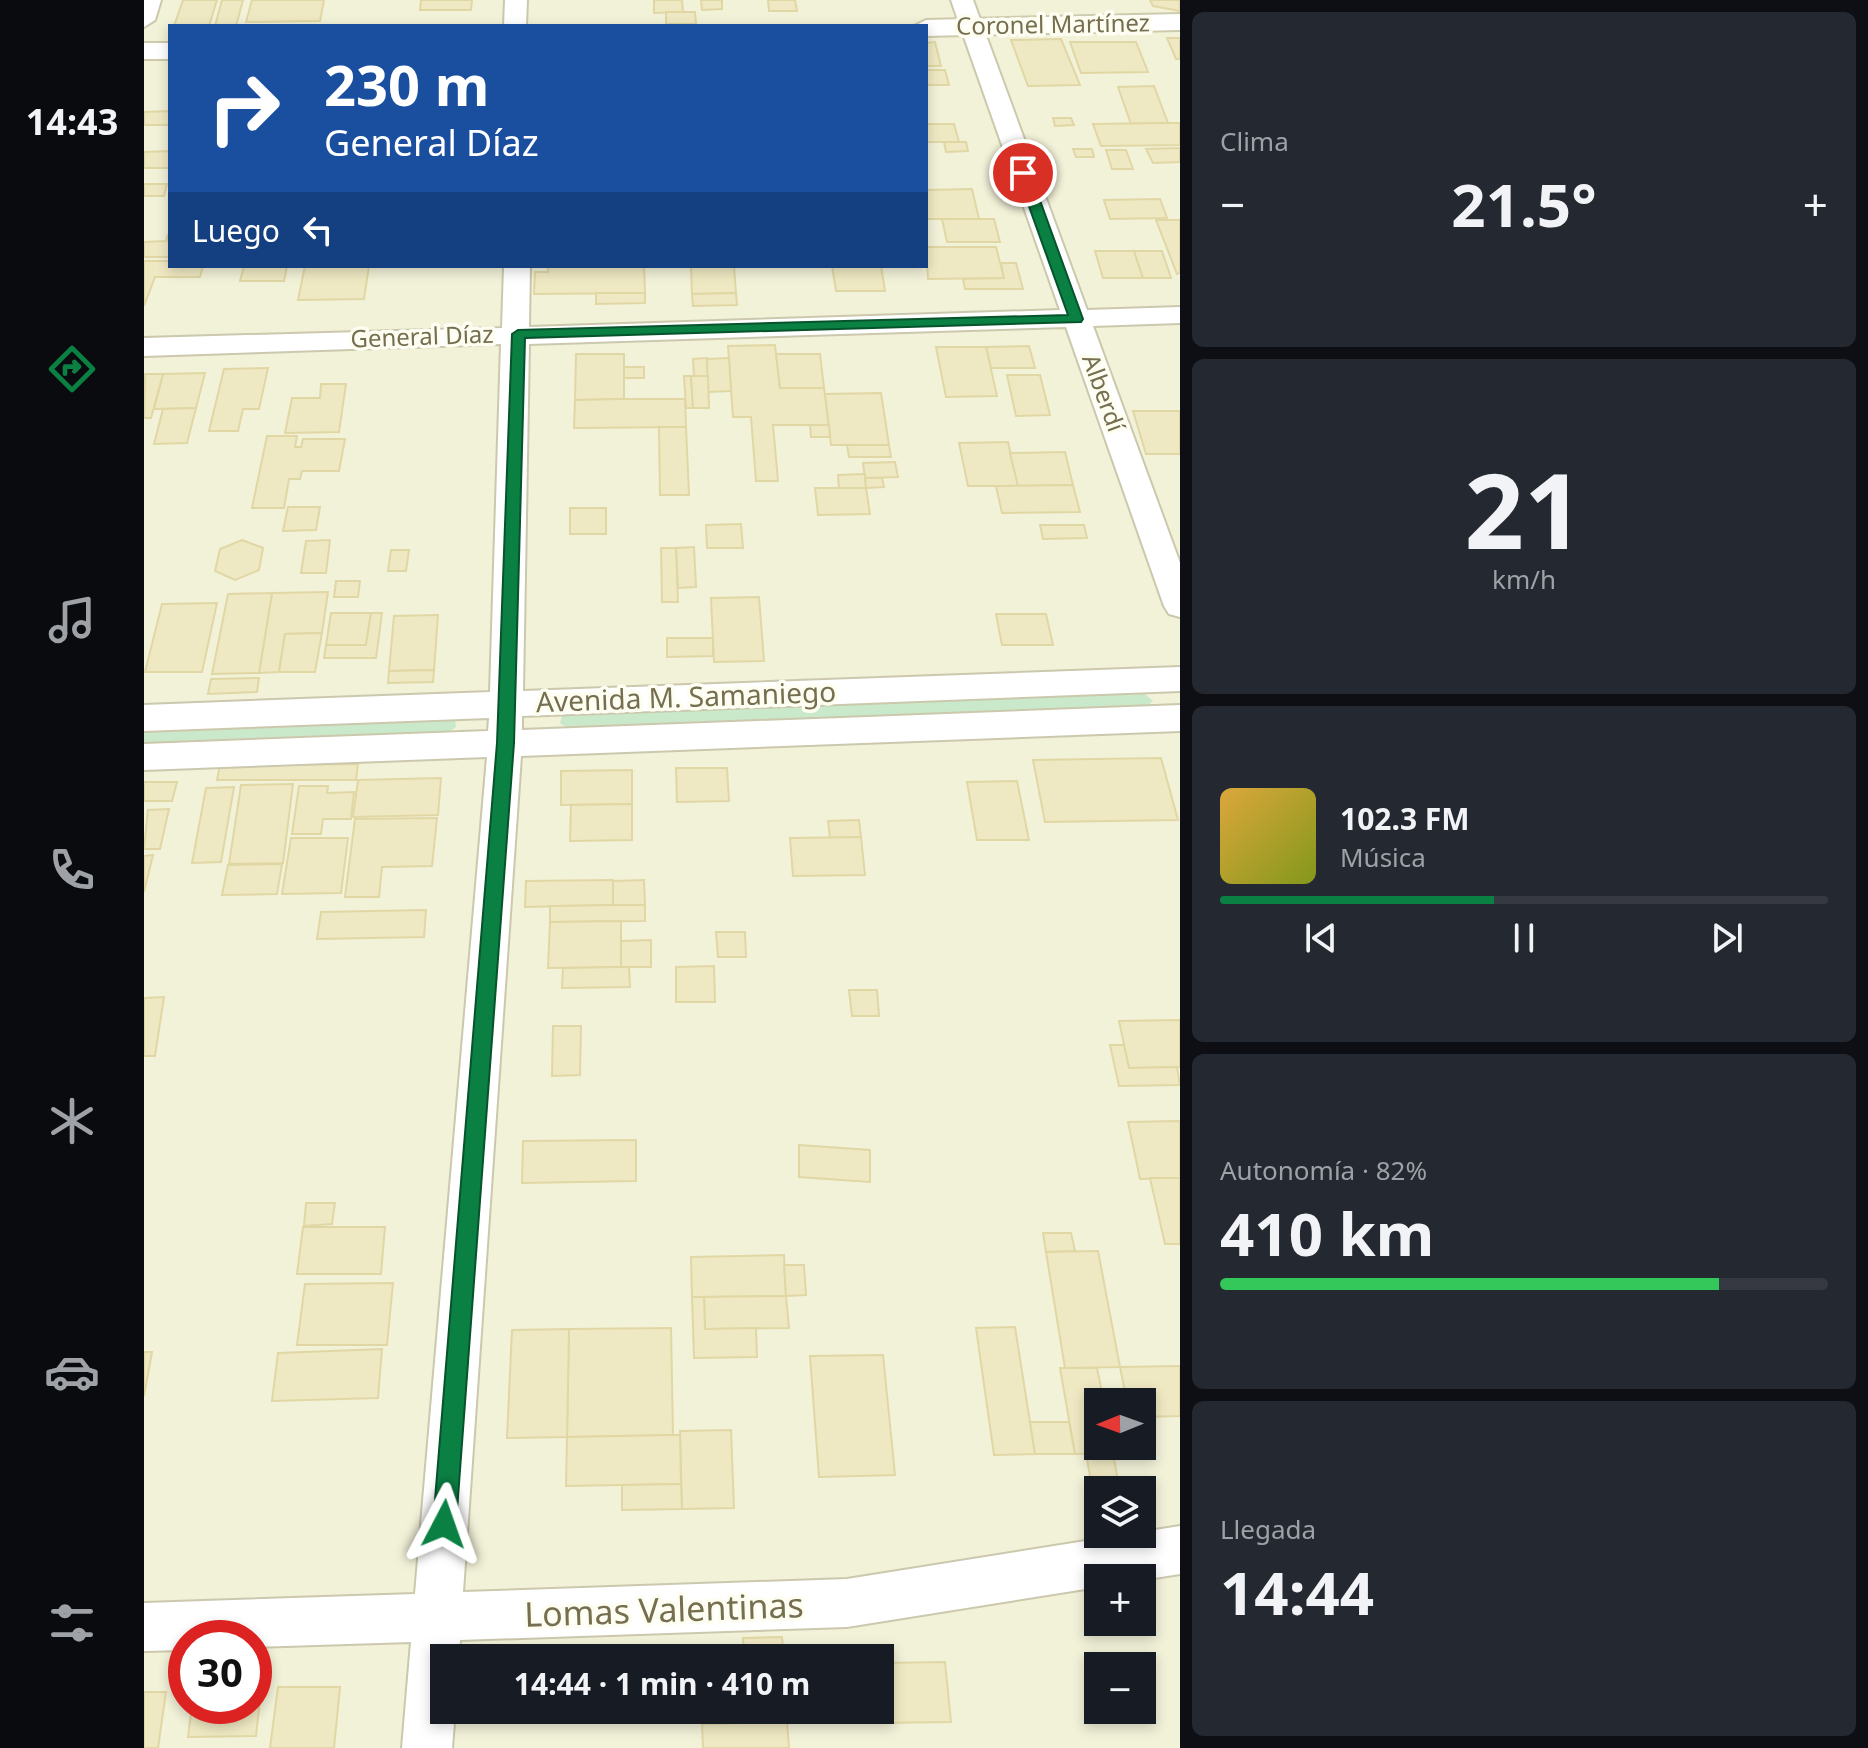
<!DOCTYPE html>
<html lang="es">
<head>
<meta charset="utf-8">
<style>
	:root { --surface:#171b24; --page:#242831; --text:#f1f3f6; --muted:#9ea1a6; --line:#363941; --accent:#0b8043 }
	body { margin:0; font-family:"Noto Sans",sans-serif; background:var(--page); color:var(--text); height:100vh; display:flex; flex-direction:column; font-size:30px; white-space:nowrap }
	* { box-sizing:border-box; margin:0 }
	p { font-size:26px; color:var(--muted) }
	.icon { flex:none; width:44px; height:44px; fill:none; stroke:currentColor; stroke-width:2; stroke-linecap:round; stroke-linejoin:round }
	.map { position:relative; flex:1; overflow:hidden }
	.drawer { display:flex; flex-direction:column; gap:12px; padding:12px; background:#0d0f14; width:688px }
	.drawer>* { flex:none }
	.hud { position:absolute; left:24px; top:24px; width:760px; height:244px; border-radius:0px; box-shadow:0 4px 12px #0003; background:#1a4fa0; color:#fff; overflow:hidden }
	.needle { width:52px; rotate:269deg }
	.buttons { position:absolute; left:940px; top:1388px; display:grid; gap:16px }
	.buttons a { display:grid; place-items:center; width:72px; height:72px; border-radius:0px; background:var(--surface); box-shadow:0 4px 12px #0003; font-size:40px }
	.speed { position:absolute; left:24px; top:1620px; display:flex; gap:16px; font-size:40px; font-weight:700; text-align:center }
	.speed>* { display:grid; place-content:center; width:104px; height:104px; border-radius:50%; background:var(--surface); box-shadow:0 4px 12px #0003; line-height:1 }
	.speed .limit { border:12px solid #d22; background:#fff; color:#111 }
	.pin { position:absolute; display:grid; place-items:center; width:68px; height:68px; color:#fff; margin:-34px; border:4px solid #fff; border-radius:50%; box-shadow:0 2px 8px #0007 }
	.me { position:absolute; width:88px; margin:-44px; rotate:4deg; stroke-linejoin:round; filter:drop-shadow(0 0 6px #0008) }
	.turn { display:flex; align-items:center; gap:28px; height:168px; padding:0 24px; font-size:36px }
	.turn .icon { width:104px; height:104px; stroke-width:2.5 }
	.turn b { display:block; font-size:56px; line-height:68px }
	.then { display:flex; align-items:center; height:76px; padding:0 24px; background:#0003; gap:16px; font-size:30px }
	.big { font-size:60px; font-weight:700; line-height:1.1 }
	.drawer .card { flex:1; display:flex; flex-direction:column; justify-content:center; gap:12px; min-width:0; padding:0 28px; border-radius:12px; background:var(--page) }
	.drawer .dial { align-items:center; gap:0 }
	.dial b { font-size:104px; line-height:1 }
	.song { display:flex; align-items:center; gap:24px }
	.cover { width:96px; height:96px; border-radius:12px; background:linear-gradient(135deg,hsl(40 70% 55%),hsl(70 70% 35%)) }
	.played { height:8px; border-radius:4px; background:linear-gradient(90deg,var(--accent) 45%,var(--line) 45%) }
	.keys { display:flex; justify-content:space-around; direction:ltr }
	.heat { display:flex; justify-content:space-between; align-items:center; font-size:44px; direction:ltr }
	.charge { height:12px; border-radius:6px; background:linear-gradient(90deg,#34c759 82%,var(--line) 0) }
	.trip { position:absolute; left:286px; top:1644px; width:464px; height:80px; border-radius:0px; background:var(--surface); box-shadow:0 4px 12px #0003; font-weight:700; line-height:80px; text-align:center }
	main { display:flex; flex:1; min-height:0 }
	.tabs { display:flex; flex-direction:column; width:144px; justify-content:space-around; align-items:center; background:#090b0e; color:var(--muted) }
	.tabs .icon { width:56px; height:56px }
	.tabs .on { color:var(--accent) }
	.tabs b { font-size:36px; color:var(--text) }
	.map>svg:first-child { display:block }
	.residential { fill:#f2f2d9; fill-rule:evenodd }
	.green { fill:#c9e9ca }
	.building { fill:#efe9c3; stroke:#e1d7a5; stroke-width:2 }
	.lines { fill:none; stroke-linecap:round; stroke-linejoin:round }
	.street-casing { stroke:#cbc8ad; stroke-width:4 }
	.secondary-casing { stroke:#cecaac; stroke-width:4 }
	.street { fill:#fff; fill-rule:evenodd }
	.secondary { fill:#fff; fill-rule:evenodd }
	.route { fill:#0b8043; stroke:#07532c; stroke-width:2 }
	.labels { text-anchor:middle; stroke-width:7; stroke-linejoin:round; paint-order:stroke }
	.far-street-label { font-size:24px; fill:#756e4f; stroke:#fdfef1 }
	.street-label { font-size:28px; fill:#756e4f; stroke:#fdfef1 }
	.near-street-label { font-size:34px; fill:#756e4f; stroke:#fdfef1 }
</style>
</head>
<body>
<main>
<nav class="tabs">
<b>14:43</b>
<svg class="icon on" aria-label="directions" viewBox="0 0 24 24"><path d="M12 3l9 9-9 9-9-9zM9 14v-3h6M13 9l2 2-2 2"/></svg>
<svg class="icon" aria-label="music" viewBox="0 0 24 24"><path d="M9 18V5l10-2v13"/><circle cx="6" cy="18" r="3"/><circle cx="16" cy="16" r="3"/></svg>
<svg class="icon" aria-label="phone" viewBox="0 0 24 24"><path d="M5 4h4l2 5-3 2q2 4 5 5l2-3 5 2v4C11 20 4 13 5 4z"/></svg>
<svg class="icon" aria-label="climate" viewBox="0 0 24 24"><path d="M12 3v18M4 7l16 10M4 17L20 7"/></svg>
<svg class="icon" aria-label="car" viewBox="0 0 24 24"><path d="M5 17H2v-5l4-1 3-4h7l3 4 3 1v5h-3M9 17h6M6 11h13"/><circle cx="7" cy="17" r="2"/><circle cx="17" cy="17" r="2"/></svg>
<svg class="icon" aria-label="filters" viewBox="0 0 24 24"><path d="M4 7h16M4 17h16"/><circle cx="9" cy="7" r="2"/><circle cx="15" cy="17" r="2"/></svg>
</nav>
<div class="map">
<svg width="1036" height="1748" viewBox="0 0 1036 1748">
	<rect width="100%" height="100%" fill="#fafbea"/>
	<path class="residential" d="M0,0H1036V1748H0ZM26,26H782V266H26ZM954,1402H998V1446H954ZM954,1490H998V1534H954ZM954,1578H998V1622H954ZM42,1638H110V1706H42ZM300,1658H736V1710H300ZM954,1666H998V1710H954Z"/>
	<g class="green">
		<path d="M1000,693L1009,701L1003,706L423,728L416,723L418,716L422,714Z"/>
		<path d="M306,718L311,720L312,727L305,732L0,743V729Z"/>
	</g>
	<g class="building">
		<path d="M39,0H73L65,26H30Z"/>
		<path d="M78,0H99L92,26H71Z"/>
		<path d="M108,0H180L176,21L102,22Z"/>
		<path d="M277,0H328L327,10H276Z"/>
		<path d="M510,0H538L539,12L510,13Z"/>
		<path d="M557,0H578V9L558,10Z"/>
		<path d="M624,0H651L653,11H625Z"/>
		<path d="M1006,0H1036V11L1009,6Z"/>
		<path d="M522,12H551L552,24H522Z"/>
		<path d="M1023,38H1036V59H1032Z"/>
		<path d="M917,39L936,85L884,86L867,40Z"/>
		<path d="M791,42L797,66H782V43Z"/>
		<path d="M926,42H992L1004,72L937,73Z"/>
		<path d="M782,70H801L805,85H782Z"/>
		<path d="M1010,86L1024,123L987,124L974,87Z"/>
		<path d="M26,111V125H0V112Z"/>
		<path d="M909,118H927L930,125L911,126Z"/>
		<path d="M1024,123H1036V145L957,146L949,124Z"/>
		<path d="M782,124H810L815,142H782Z"/>
		<path d="M800,142H822L824,151L802,152Z"/>
		<path d="M1036,148V162L1009,163L1002,149Z"/>
		<path d="M929,149H948L950,157H932Z"/>
		<path d="M962,150H982L989,169H968Z"/>
		<path d="M26,151V168H0V152Z"/>
		<path d="M0,184H23L20,196H0Z"/>
		<path d="M828,189L835,219H782V190Z"/>
		<path d="M1016,199L1023,218L966,219L960,200Z"/>
		<path d="M798,219H850L856,242H803Z"/>
		<path d="M1012,220H1036V273L1033,274Z"/>
		<path d="M24,234L26,257H0V242L22,241Z"/>
		<path d="M782,247H852L860,278L784,279Z"/>
		<path d="M951,251H990L999,278H959Z"/>
		<path d="M990,251H1018L1027,278H999Z"/>
		<path d="M0,261H26V266H59L56,277H11L0,306Z"/>
		<path d="M857,263H872L879,289H821L819,279L860,278Z"/>
		<path d="M100,266H143L140,281H96Z"/>
		<path d="M161,266H225L220,299L154,300Z"/>
		<path d="M404,266H500L501,293L390,294L391,272H404Z"/>
		<path d="M547,266H590L592,293L548,294Z"/>
		<path d="M688,266H737L741,291H692Z"/>
		<path d="M452,293H501V303L452,304Z"/>
		<path d="M592,293L593,305L549,306L548,294Z"/>
		<path d="M631,345L636,388H680L685,425H629L634,481H612L607,417H589L584,346Z"/>
		<path d="M885,346L891,368H847L842,347Z"/>
		<path d="M792,347H842L853,396L802,397Z"/>
		<path d="M432,354H480V399L431,400Z"/>
		<path d="M632,354H676L680,388H636Z"/>
		<path d="M563,358L564,376H550L549,359Z"/>
		<path d="M585,358L587,391L564,392L563,359Z"/>
		<rect x="480" y="367" width="20" height="11"/>
		<path d="M124,368L115,409H99L94,431H65L80,369Z"/>
		<path d="M61,373L52,408L10,409L19,374Z"/>
		<path d="M1,374H19L7,418H0Z"/>
		<path d="M863,375H896L906,415L872,416Z"/>
		<path d="M540,376H547L549,408H542Z"/>
		<path d="M547,376H564L565,408H549Z"/>
		<path d="M177,384H202L195,432L141,433L148,398H176Z"/>
		<path d="M737,393L745,445H687L681,394Z"/>
		<path d="M480,399H541L542,427L430,428L431,400Z"/>
		<path d="M52,408L43,443L10,444L19,409Z"/>
		<path d="M989,411H1036V454H1002Z"/>
		<path d="M666,425H685L686,437H667Z"/>
		<path d="M515,427H542L545,495H516Z"/>
		<path d="M123,436H153L151,447H157L159,439H201L195,471H158L156,479H145L140,508H108Z"/>
		<path d="M864,442L874,486H824L815,443Z"/>
		<path d="M703,445H745L747,457H705Z"/>
		<path d="M921,452L929,485L874,486L866,453Z"/>
		<path d="M751,462L754,477L721,478L719,463Z"/>
		<path d="M721,474L722,488H695L694,475Z"/>
		<path d="M721,478H738L740,487L722,488Z"/>
		<path d="M929,485L936,512L858,513L852,486Z"/>
		<path d="M671,488H722L726,514L674,515Z"/>
		<path d="M144,507H176L172,530L139,531Z"/>
		<rect x="426" y="508" width="36" height="26"/>
		<path d="M597,524L599,548H563L562,525Z"/>
		<path d="M896,525H940L943,538L899,539Z"/>
		<path d="M98,540L119,548L115,570L91,580L71,571L76,549Z"/>
		<path d="M186,540L182,573H157L162,541Z"/>
		<path d="M550,547L552,587L534,588L532,548Z"/>
		<path d="M517,548H532L534,602H518Z"/>
		<path d="M247,550H265L262,571H244Z"/>
		<path d="M192,581H216L214,597H190Z"/>
		<path d="M184,592L178,633L141,634L135,672L115,673L128,593Z"/>
		<path d="M128,593L115,673L68,674L84,594Z"/>
		<path d="M615,597L620,661L570,662L567,598Z"/>
		<path d="M73,603L58,672H1L18,604Z"/>
		<path d="M187,613H227L222,645H182Z"/>
		<path d="M227,613H238L232,658H180L182,645H222Z"/>
		<path d="M852,614H902L909,645H858Z"/>
		<path d="M294,615L290,670L245,671L250,616Z"/>
		<path d="M178,633L171,672H135L141,634Z"/>
		<path d="M523,638H569V656L523,657Z"/>
		<path d="M290,670L289,682L244,683L245,671Z"/>
		<path d="M115,678L113,692L64,694L67,679Z"/>
		<path d="M1017,758L1034,820L901,822L889,760Z"/>
		<path d="M214,764L212,780H73L76,765Z"/>
		<path d="M532,768H583L585,801L533,802Z"/>
		<path d="M488,770V804L417,805V771Z"/>
		<path d="M297,778L294,815L209,817L214,780Z"/>
		<path d="M873,781L885,840H833L823,782Z"/>
		<path d="M0,782H33L28,801H0Z"/>
		<path d="M149,784L139,863L85,864L97,785Z"/>
		<path d="M155,786H184L183,793L210,792L207,819H179L177,834H148Z"/>
		<path d="M90,787L77,862L48,863L62,788Z"/>
		<path d="M488,804V840L426,841L427,805Z"/>
		<path d="M25,809L16,849H0L4,810Z"/>
		<path d="M293,818L288,866L238,867L235,897H201L211,819Z"/>
		<path d="M715,820L717,837L686,838L684,821Z"/>
		<path d="M717,837L721,875L649,876L646,838Z"/>
		<path d="M147,838H204L197,893L138,894Z"/>
		<path d="M9,855L0,892V856Z"/>
		<path d="M138,864L133,894L78,895L84,865Z"/>
		<path d="M469,880V905L381,907L382,881Z"/>
		<path d="M500,880L501,905H469V881Z"/>
		<path d="M469,905H501V921L406,922V906Z"/>
		<path d="M282,910L280,937L173,939L177,912Z"/>
		<path d="M477,921V967L404,968L406,922Z"/>
		<path d="M572,932H601L602,957H574Z"/>
		<path d="M507,940V967H477V941Z"/>
		<path d="M570,966L571,1002H532V967Z"/>
		<path d="M477,967H485L486,987L418,988L419,968Z"/>
		<path d="M705,990H733L735,1016H708Z"/>
		<path d="M20,997L11,1056H0V998Z"/>
		<path d="M1036,1020V1067L985,1068L975,1021Z"/>
		<path d="M409,1026H437L436,1075L408,1076Z"/>
		<path d="M966,1045H980L985,1068L1033,1067L1036,1085L975,1086Z"/>
		<path d="M1036,1121V1178L996,1179L984,1122Z"/>
		<path d="M492,1140V1181L378,1183L379,1141Z"/>
		<path d="M655,1145L726,1150V1182L655,1177Z"/>
		<path d="M1006,1178H1036V1244H1021Z"/>
		<path d="M162,1203H191L188,1224L160,1226Z"/>
		<path d="M159,1227H241L237,1274H153Z"/>
		<path d="M899,1233H927L931,1251L902,1252Z"/>
		<path d="M954,1251L976,1367L921,1368L902,1252Z"/>
		<path d="M640,1255L642,1296L548,1297L547,1257Z"/>
		<path d="M640,1265H660L662,1295L642,1296Z"/>
		<path d="M249,1283L243,1345H153L161,1284Z"/>
		<path d="M642,1296L645,1328L561,1329L560,1297Z"/>
		<path d="M548,1297H560L561,1329L612,1328L613,1357L550,1358Z"/>
		<path d="M871,1327L891,1454L850,1455L832,1328Z"/>
		<path d="M527,1328L529,1435L423,1437L425,1329Z"/>
		<path d="M425,1329L423,1437L363,1438L368,1330Z"/>
		<path d="M238,1349L234,1398L128,1401L134,1353Z"/>
		<path d="M0,1352H8L0,1396Z"/>
		<path d="M739,1355L751,1475L675,1477L666,1356Z"/>
		<path d="M1036,1366V1416L998,1417V1402H983L976,1367Z"/>
		<path d="M916,1368H953L960,1402H954V1446H967L969,1453L931,1454Z"/>
		<path d="M886,1422H925L931,1454H891Z"/>
		<path d="M587,1430L590,1508L538,1509L536,1431Z"/>
		<path d="M529,1435H536L537,1484L422,1486L423,1437Z"/>
		<path d="M942,1453H969L974,1481L947,1482Z"/>
		<path d="M537,1484L538,1509L478,1510V1485Z"/>
		<path d="M638,1637L640,1658H600L599,1638Z"/>
		<path d="M801,1662L807,1722L735,1723L736,1663Z"/>
		<path d="M110,1682H118L112,1736L44,1737L48,1706H110Z"/>
		<path d="M134,1687H196L190,1748H126Z"/>
		<path d="M0,1692H22L14,1748H0Z"/>
		<path d="M603,1710H642L643,1722L603,1723Z"/>
		<path d="M643,1722L645,1748H559L558,1724Z"/>
	</g>
	<g class="lines">
		<g class="street-casing">
			<g id="street">
				<path d="M0,0H17L11,20L0,27Z"/>
				<path d="M361,0H383L382,26H360Z"/>
				<path d="M807,0H829L943,310L1036,307V323L949,326L1036,563V617L1025,614L1020,606L922,327L385,344L379,691L1036,667V691L378,716V730L1036,705V731L377,756L319,1592L703,1579L1036,1526V1574L998,1580L954,1578V1587L703,1627L316,1640L315,1658H300V1710H311L308,1748H258L267,1642L110,1647V1638H42V1650L0,1651V1603L271,1594L343,757L0,770V744L344,731L345,718L0,731V705L346,692L357,344L0,356V338L358,328L360,266H386L385,327L916,310Z"/>
			</g>
		</g>
		<g class="secondary-casing">
			<g id="secondary">
				<path d="M1036,14V30L782,36V26H770L782,20Z"/>
				<rect x="0" y="43" width="26" height="16"/>
			</g>
		</g>
		<use href="#street" class="street"/>
		<use href="#secondary" class="secondary"/>
	</g>
	<path class="route" d="M879,169L886,173L939,319L937,322L381,338L370,743L312,1524L309,1532L300,1535L292,1532L289,1524L353,743L368,334L374,330L924,315L873,173Z"/>
	<g class="labels">
		<g class="far-street-label">
			<text transform="translate(909 25) rotate(-1)" y="8">Coronel Martínez</text>
			<text transform="translate(278 337) rotate(-2)" y="8">General Díaz</text>
			<text transform="translate(959 393) rotate(70)" y="8">Alberdí</text>
		</g>
		<g class="street-label">
			<text transform="translate(542 697) rotate(-2)" y="10">Avenida M. Samaniego</text>
		</g>
		<g class="near-street-label">
			<text transform="translate(520 1610) rotate(-2)" y="12">Lomas Valentinas</text>
		</g>
	</g>
</svg>
<div class="buttons">
<a><svg class="needle" viewBox="-14 -14 28 28"><path d="M0-13l5 13h-10z" fill="#e53935"/><path d="M0 13l5-13h-10z" fill="#9ea1a6"/></svg></a>
<a><svg class="icon" aria-label="layers" viewBox="0 0 24 24"><path d="M12 4l9 5-9 5-9-5zM3 14l9 5 9-5"/></svg></a>
<a>+</a>
<a>−</a>
</div>
<div class="speed"><div class="limit">30</div></div>
<div class="pin" style="left:879px;top:173px;background:#d93025"><svg class="icon" aria-label="arrive" viewBox="0 0 24 24"><path d="M6 21V4h12l-3 4 3 4H6"/></svg></div>
<svg class="me" style="left:300px;top:1524px" viewBox="-20 -20 40 40"><path d="M0-17L14 15 0 8-14 15z" fill="#0b8043" stroke="#fff" stroke-width="4"/></svg>
<div class="trip">14:44 · 1 min · 410 m</div>
<div class="hud">
<div class="turn"><svg class="icon" aria-label="right" viewBox="0 0 24 24"><path d="M7 20v-9h11M14 6l5 5-5 5"/></svg><div><b>230 m</b>General Díaz</div></div>
<div class="then">Luego<svg class="icon" aria-label="left" viewBox="0 0 24 24"><path d="M17 20v-9H6M10 6l-5 5 5 5"/></svg></div>
</div>
</div>
<section class="drawer">
<div class="card"><p>Clima</p>
<div class="heat"><a>−</a><b class="big">21.5°</b><a>+</a></div>
</div>
<div class="card dial"><b>21</b><p>km/h</p></div>
<div class="card">
<div class="song"><i class="cover"></i><div><b>102.3 FM</b><p>Música</p></div></div>
<div class="played"></div>
<div class="keys"><svg class="icon" aria-label="previous" viewBox="0 0 24 24"><path d="M18 5L8 12l10 7zM5 5v14"/></svg><svg class="icon" aria-label="pause" viewBox="0 0 24 24"><path d="M8 5v14M16 5v14"/></svg><svg class="icon" aria-label="next" viewBox="0 0 24 24"><path d="M6 5l10 7-10 7zM19 5v14"/></svg></div>
</div>
<div class="card"><p>Autonomía · 82%</p><b class="big">410 km</b><div class="charge"></div></div>
<div class="card"><p>Llegada</p><b class="big">14:44</b></div>
</section>
</main>
</body>
</html>
